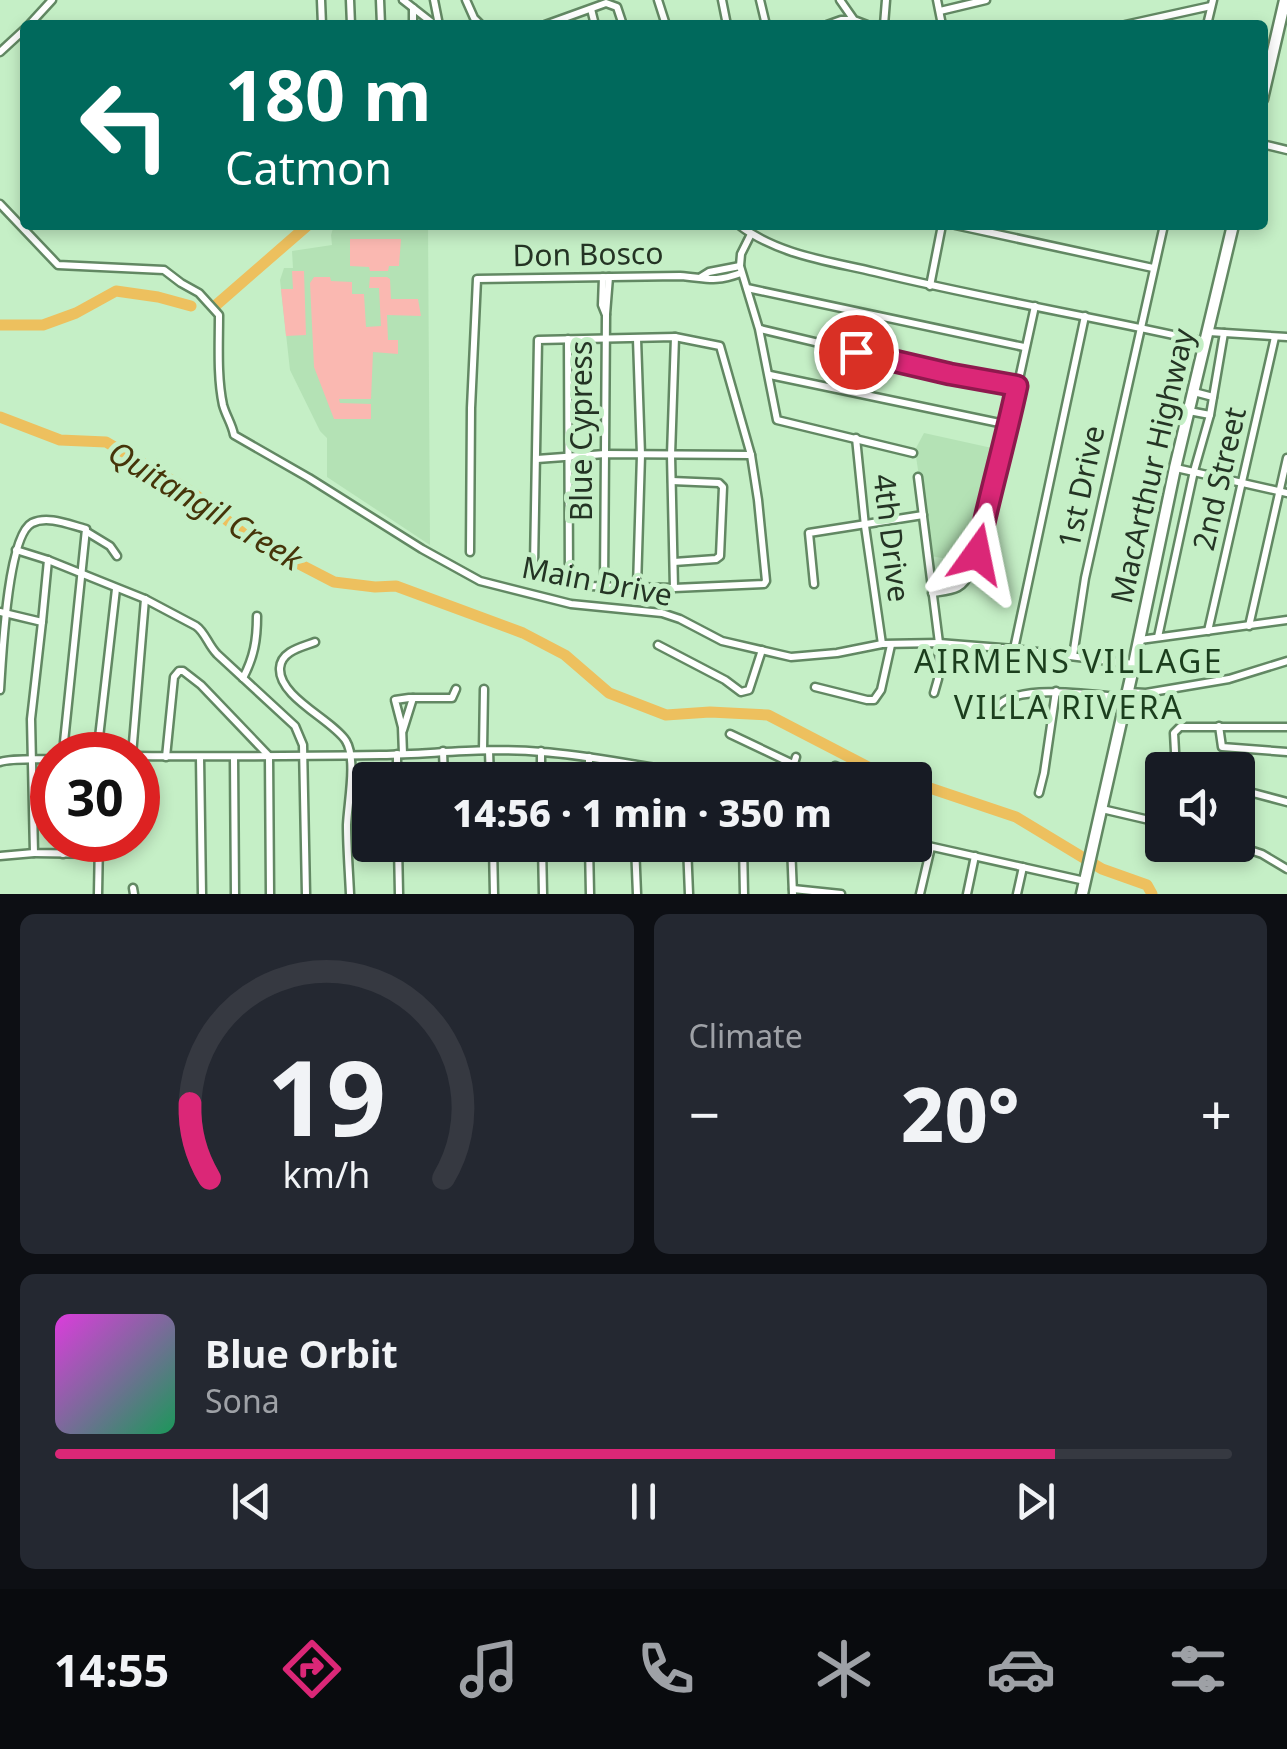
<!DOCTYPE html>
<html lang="en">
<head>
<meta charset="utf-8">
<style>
	:root { --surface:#171b24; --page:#242831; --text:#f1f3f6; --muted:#9ea1a6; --line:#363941; --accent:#db2777 }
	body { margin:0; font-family:"Noto Sans",sans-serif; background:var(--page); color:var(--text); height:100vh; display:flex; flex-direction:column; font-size:38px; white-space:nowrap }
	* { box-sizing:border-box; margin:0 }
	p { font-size:32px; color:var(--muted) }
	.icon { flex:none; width:55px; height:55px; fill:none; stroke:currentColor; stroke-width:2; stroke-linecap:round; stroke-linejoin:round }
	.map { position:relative; height:894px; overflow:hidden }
	.side { display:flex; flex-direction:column; gap:20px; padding:20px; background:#0d0f14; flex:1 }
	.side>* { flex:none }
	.top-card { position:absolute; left:20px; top:20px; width:1248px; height:210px; border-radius:10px; box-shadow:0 5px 15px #0003; background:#00695c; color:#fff; overflow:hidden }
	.controls { position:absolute; left:1145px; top:752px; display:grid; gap:20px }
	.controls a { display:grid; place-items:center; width:110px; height:110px; border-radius:10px; background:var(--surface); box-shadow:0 5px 15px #0003; font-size:50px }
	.speed { position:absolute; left:30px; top:732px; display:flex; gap:20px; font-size:50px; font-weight:700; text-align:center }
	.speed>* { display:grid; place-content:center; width:130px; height:130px; border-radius:50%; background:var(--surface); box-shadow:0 5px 15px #0003; line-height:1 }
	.speed .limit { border:15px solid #d22; background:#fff; color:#111 }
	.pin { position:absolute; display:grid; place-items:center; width:85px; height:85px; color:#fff; margin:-42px; border:5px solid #fff; border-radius:50%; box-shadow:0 2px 10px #0007 }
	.me { position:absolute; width:110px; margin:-55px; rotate:12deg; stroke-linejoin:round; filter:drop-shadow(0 0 8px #0008) }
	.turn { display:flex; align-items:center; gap:35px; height:210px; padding:0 40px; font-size:45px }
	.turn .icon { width:130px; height:130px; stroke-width:2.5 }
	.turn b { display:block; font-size:70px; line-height:85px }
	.big { font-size:75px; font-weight:800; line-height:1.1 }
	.side .tile { flex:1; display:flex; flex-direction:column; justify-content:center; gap:15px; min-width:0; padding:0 35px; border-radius:15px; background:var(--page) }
	.side .dial { align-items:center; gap:0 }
	.dial svg { height:260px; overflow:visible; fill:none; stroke:var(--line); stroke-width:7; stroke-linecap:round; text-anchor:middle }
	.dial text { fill:var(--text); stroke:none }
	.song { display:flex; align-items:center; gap:30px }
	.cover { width:120px; height:120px; border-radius:15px; background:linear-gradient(135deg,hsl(300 70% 55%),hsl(150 70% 35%)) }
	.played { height:10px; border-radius:5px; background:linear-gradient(90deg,var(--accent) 85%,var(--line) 85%) }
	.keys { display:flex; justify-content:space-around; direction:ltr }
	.heat { display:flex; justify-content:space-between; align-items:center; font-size:55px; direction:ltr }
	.side .tiles { flex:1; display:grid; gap:20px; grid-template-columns:1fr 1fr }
	.tile:last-child { grid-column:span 2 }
	.trip { position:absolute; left:352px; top:762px; width:580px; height:100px; border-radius:10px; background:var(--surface); box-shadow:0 5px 15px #0003; font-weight:800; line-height:100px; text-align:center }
	.dock { display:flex; height:160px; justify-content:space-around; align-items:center; background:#090b0e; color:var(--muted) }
	.dock .icon { width:70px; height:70px }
	.dock .selected { color:var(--accent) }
	.dock b { font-size:45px; color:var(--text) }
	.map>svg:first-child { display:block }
	.built { fill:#b4e2b5 }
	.grass { fill:#fab8b1 }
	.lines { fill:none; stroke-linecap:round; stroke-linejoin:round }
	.river { stroke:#edc05e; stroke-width:11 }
	.minor-casing { stroke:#628863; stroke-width:11 }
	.highway-casing { stroke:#628863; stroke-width:15 }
	.minor { stroke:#fff; stroke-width:6 }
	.highway { stroke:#fff; stroke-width:10 }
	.route-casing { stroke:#8e194d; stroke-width:25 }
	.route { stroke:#db2777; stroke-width:18 }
	.labels { text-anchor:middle; stroke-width:10; stroke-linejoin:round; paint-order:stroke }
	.street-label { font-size:30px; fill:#243424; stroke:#c5efc6 }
	.water-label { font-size:32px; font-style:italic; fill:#463409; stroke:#c5efc6 }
	.neighbourhood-label { font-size:32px; letter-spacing:2.5px; fill:#1b3e1d; stroke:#c5efc6 }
</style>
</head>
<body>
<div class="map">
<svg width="1287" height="894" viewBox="0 0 1287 894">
	<rect width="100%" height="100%" fill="#c5efc6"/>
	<g class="built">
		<path d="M334,225H428L430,545L327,477V438L320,431L290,370L280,280L284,268H293L292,251L332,245L331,235Z"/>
		<path d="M924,433L992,448L963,562L931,556L915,450Z"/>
	</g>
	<g class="grass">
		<path d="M350,239H401L399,266H389L388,271H370L369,267L350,266Z"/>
		<path d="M292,271H304L306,335L286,336L281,289H293Z"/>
		<path d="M314,277H330L331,281L352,282V294H364L366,327L381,326L379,288H369L370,277H387L390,279L391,299H418L421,316L387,315L388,340H398V354L373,352L371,399H339L340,403L371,404V419H334L314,367L310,283Z"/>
	</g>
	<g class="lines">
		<g class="river">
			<path d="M215,306L308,225"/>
			<path d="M0,325H43L76,313L116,291L158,297L191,306"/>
			<path d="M0,417L60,440L106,442L192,492L249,538L334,582L375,587L396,586L523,633L565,655L609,693L666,715L710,712L768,715L876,771L906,780"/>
			<path d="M915,783L1016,817L1102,869L1147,885L1152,894"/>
		</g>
		<g class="minor-casing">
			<g id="minor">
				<path d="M321,0L322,25"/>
				<path d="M350,0L351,25"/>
				<path d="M380,0L381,25"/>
				<path d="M403,0L435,25"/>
				<path d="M434,0L439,25"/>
				<path d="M466,0L474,18L481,25"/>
				<path d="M658,0L666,25"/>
				<path d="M722,0L727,25"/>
				<path d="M760,0L766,25"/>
				<path d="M840,0L854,20L867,25"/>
				<path d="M937,0L942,25"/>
				<path d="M413,8V25"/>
				<path d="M591,9L595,25"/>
				<path d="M940,11L986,0"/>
				<path d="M29,25L52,0"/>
				<path d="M545,25L606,3L617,7L623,25"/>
				<path d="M827,25L841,20H852"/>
				<path d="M884,25L886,0"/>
				<path d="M1125,25L1211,6"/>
				<path d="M1207,25L1213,0"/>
				<path d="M0,52L25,29"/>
				<path d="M1262,144L1287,150"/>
				<path d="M0,204L58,265L164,270L181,283L199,293L219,315C219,344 217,377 223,405C226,416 232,424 234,435L309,478L422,549L480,581L571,604L662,613L680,619L722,641L791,657L837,653L882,644L939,643L1014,649L1133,664"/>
				<path d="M739,225C778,255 829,261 875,272C985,299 1096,317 1205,342"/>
				<path d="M955,225L1153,268"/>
				<path d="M751,234L741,254L740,266L759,329L777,420L913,453"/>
				<path d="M603,277L602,305L606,315L604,586"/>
				<path d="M701,277L709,272L740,266"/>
				<path d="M930,286L942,225"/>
				<path d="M747,288L1024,347"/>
				<path d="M606,314L609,277"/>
				<path d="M760,329L950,374L1017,386"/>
				<path d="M1209,332L1287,337"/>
				<path d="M675,337L720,346L751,455L758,500L766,581L764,584L674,588L587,586L541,573L534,565L538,340Z"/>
				<path d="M568,339L569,582"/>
				<path d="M637,339L641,455L637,587"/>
				<path d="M770,375L1009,425"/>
				<path d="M1194,392L1213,397"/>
				<path d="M1189,411L1210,415"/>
				<path d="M856,438L865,526L882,644"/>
				<path d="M537,459L605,454L751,455"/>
				<path d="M1176,468L1287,493"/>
				<path d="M918,477L939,643L938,679L934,693"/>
				<path d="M672,481L719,483L723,487L720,556L716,559L674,562"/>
				<path d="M87,532L110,546L117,556"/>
				<path d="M16,550L48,560L145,599L196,626C205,632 208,645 217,654L295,726L303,745L306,894"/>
				<path d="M470,552L471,408L477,279L680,276C708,278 713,283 741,273"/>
				<path d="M814,584L809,533L923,515"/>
				<path d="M674,588L671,455L675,337"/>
				<path d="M932,593C953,590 962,591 971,571L991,487L1009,425L1035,306"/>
				<path d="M0,612L42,622L31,719L34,853L99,854"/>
				<path d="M42,622L48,560"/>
				<path d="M1249,626L1287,458"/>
				<path d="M1208,631L1275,337"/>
				<path d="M1158,637L1194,471L1210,415L1224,333"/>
				<path d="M1140,640L1287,620"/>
				<path d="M315,642C302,647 281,651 280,668C278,697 333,720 346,741C357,759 348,802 347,825C347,848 349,871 350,894"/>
				<path d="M658,645L725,680L741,692L749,690L762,650"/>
				<path d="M1014,649L1085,316"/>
				<path d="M1073,656L1085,578L1164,225"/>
				<path d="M243,678C254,657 257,640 257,616"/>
				<path d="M815,687L867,700H874L881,690L891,645"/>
				<path d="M0,690C2,660 7,536 32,523C48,515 70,525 86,529L64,742L65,755"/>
				<path d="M1127,692L1146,693L1229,679L1287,661"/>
				<path d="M996,709C1010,682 1098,695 1126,698"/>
				<path d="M1219,726L1222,747L1287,752"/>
				<path d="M403,730L413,698"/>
				<path d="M730,734L793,764"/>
				<path d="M483,750L484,689"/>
				<path d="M443,751L444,780"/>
				<path d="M489,751L490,780"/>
				<path d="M541,751V780"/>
				<path d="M397,754V780"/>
				<path d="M403,754L402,727L395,700L409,698H452L456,689"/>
				<path d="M97,755L116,589"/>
				<path d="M132,755L145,599"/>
				<path d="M138,756C219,757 300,756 382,755C435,754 488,747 542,752C585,755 627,764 670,770L679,773L684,780"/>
				<path d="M166,757L174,677L179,671H183L201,685L269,756L270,894"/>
				<path d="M200,757L202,894"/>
				<path d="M589,757V780"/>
				<path d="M234,758L235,894"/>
				<path d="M0,762C13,758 37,760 52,759"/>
				<path d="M835,766L873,780"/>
				<path d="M1176,770L1174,733L1180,727H1287"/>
				<path d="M635,780V765"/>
				<path d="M789,780L796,757"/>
				<path d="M1238,789L1287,802"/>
				<path d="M1039,793L1044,773L1056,691"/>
				<path d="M1102,809L1162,823"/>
				<path d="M915,843L1085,881"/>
				<path d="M398,845L399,894"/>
				<path d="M493,845L494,894"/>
				<path d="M542,845L543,894"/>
				<path d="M589,845L590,894"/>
				<path d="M635,845L637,894"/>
				<path d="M687,845L689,894"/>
				<path d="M743,845L744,894"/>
				<path d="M791,845L793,894"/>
				<path d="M1235,845L1262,854L1287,869"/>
				<path d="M63,854V840"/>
				<path d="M0,856L34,853"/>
				<path d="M133,888L134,894"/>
				<path d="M793,889L841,894"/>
				<path d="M98,894L99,840"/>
				<path d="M920,894L931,847"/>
				<path d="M967,894L975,856"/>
				<path d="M1017,894L1023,867"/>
			</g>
		</g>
		<g class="highway-casing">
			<g id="highway">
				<path d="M1262,99L1285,0"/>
				<path d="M1082,894L1134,664L1175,468L1233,225"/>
			</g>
		</g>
		<use href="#minor" class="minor"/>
		<use href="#highway" class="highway"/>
	</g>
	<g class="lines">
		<g class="route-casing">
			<path id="route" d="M856,352L950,374L1017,386C1005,442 989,497 977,554"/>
		</g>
		<use href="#route" class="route"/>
	</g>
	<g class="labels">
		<g class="street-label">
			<text transform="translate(588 255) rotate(-1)" y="10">Don Bosco</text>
			<text transform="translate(582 431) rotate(-90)" y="10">Blue Cypress</text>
			<text transform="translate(1153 466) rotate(-77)" y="10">MacArthur Highway</text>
			<text transform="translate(1220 479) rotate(-77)" y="10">2nd Street</text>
			<text transform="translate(1082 487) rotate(-78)" y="10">1st Drive</text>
			<text transform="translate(891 538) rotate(83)" y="10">4th Drive</text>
			<text transform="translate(597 582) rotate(11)" y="10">Main Drive</text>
		</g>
		<g class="water-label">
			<text transform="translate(205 506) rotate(31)" y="11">Quitangil Creek</text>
		</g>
		<g class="neighbourhood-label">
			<text x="1069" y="673">AIRMENS VILLAGE</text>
			<text x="1069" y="719">VILLA RIVERA</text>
		</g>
	</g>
</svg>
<div class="controls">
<a><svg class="icon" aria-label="sound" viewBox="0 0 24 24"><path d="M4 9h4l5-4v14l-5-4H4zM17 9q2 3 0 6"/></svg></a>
</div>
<div class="speed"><div class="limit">30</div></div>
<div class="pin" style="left:856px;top:352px;background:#d93025"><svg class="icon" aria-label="arrive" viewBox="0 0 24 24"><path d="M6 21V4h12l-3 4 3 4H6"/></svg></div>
<svg class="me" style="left:977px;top:554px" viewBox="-20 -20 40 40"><path d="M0-17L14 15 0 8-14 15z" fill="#db2777" stroke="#fff" stroke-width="4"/></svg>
<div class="trip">14:56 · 1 min · 350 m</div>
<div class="top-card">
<div class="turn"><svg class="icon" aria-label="left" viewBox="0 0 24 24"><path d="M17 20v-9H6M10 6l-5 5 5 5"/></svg><div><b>180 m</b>Catmon</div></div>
</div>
</div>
<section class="side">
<div class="tiles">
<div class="tile dial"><svg viewBox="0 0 100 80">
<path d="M14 69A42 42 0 1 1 86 69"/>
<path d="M14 69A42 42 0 0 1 8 46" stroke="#db2777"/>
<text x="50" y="56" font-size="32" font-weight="700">19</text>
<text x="50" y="72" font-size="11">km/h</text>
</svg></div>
<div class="tile"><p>Climate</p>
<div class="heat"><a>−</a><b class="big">20°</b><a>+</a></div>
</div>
<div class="tile">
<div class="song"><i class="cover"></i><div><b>Blue Orbit</b><p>Sona</p></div></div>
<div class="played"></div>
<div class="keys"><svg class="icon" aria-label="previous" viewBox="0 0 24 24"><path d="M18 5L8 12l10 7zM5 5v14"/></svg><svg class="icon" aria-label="pause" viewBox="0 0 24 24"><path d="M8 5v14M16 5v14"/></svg><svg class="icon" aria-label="next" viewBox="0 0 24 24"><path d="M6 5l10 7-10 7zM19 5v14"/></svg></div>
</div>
</div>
</section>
<nav class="dock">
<b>14:55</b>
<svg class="icon selected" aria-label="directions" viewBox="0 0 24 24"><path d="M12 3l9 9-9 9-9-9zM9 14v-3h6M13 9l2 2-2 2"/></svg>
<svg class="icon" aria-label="music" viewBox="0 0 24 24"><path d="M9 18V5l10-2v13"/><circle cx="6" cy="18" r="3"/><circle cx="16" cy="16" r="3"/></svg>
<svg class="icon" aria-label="phone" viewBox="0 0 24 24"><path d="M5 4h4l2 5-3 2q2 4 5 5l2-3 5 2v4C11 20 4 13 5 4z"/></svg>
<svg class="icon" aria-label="climate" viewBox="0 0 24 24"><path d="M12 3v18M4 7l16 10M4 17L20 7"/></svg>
<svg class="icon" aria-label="car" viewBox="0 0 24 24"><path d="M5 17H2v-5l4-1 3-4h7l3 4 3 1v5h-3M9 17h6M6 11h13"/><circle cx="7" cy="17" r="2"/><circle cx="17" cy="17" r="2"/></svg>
<svg class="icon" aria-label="filters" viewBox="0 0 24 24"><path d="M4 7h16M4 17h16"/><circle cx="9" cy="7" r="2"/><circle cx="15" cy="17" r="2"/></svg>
</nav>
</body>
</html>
